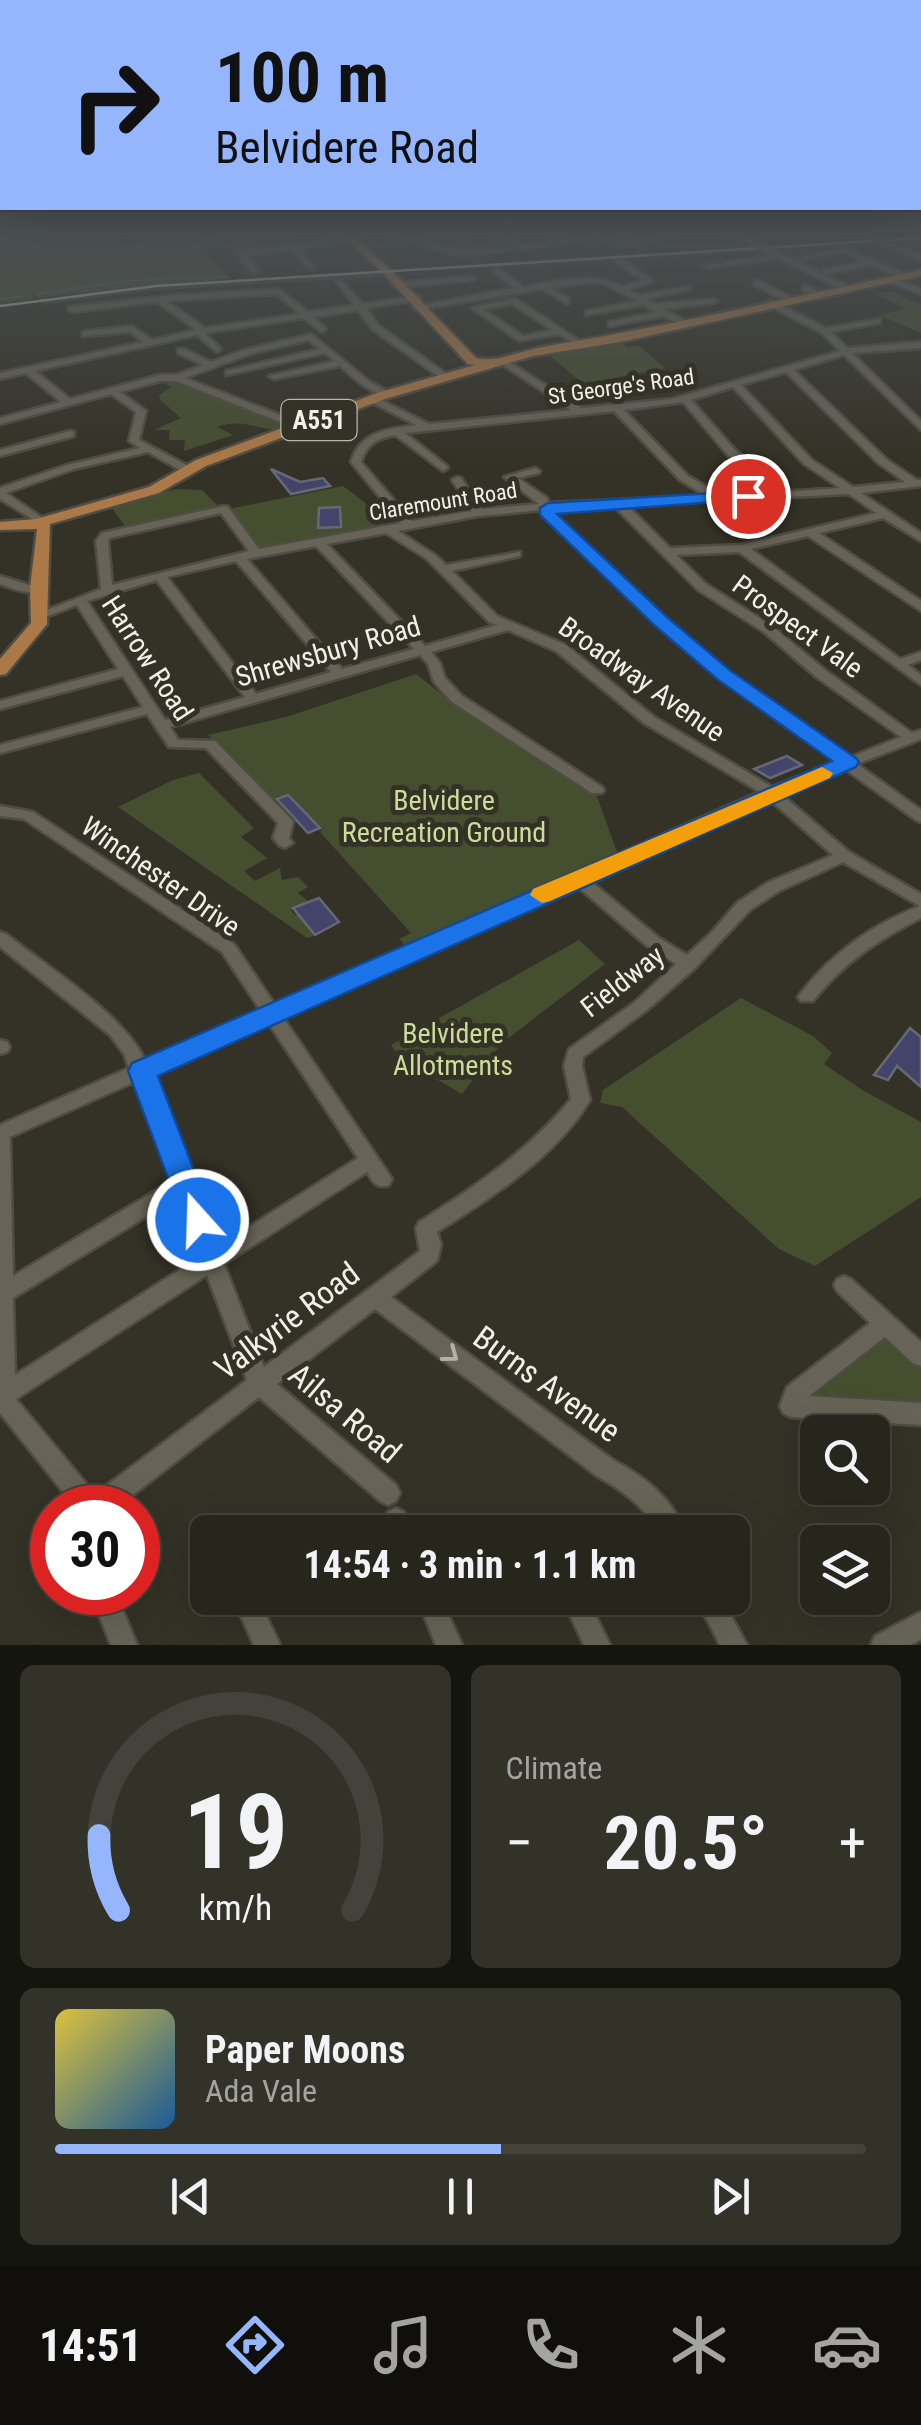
<!DOCTYPE html>
<html lang="en">
<head>
<meta charset="utf-8">
<style>
	:root { --surface:#27261c; --page:#333229; --text:#f1f3f6; --muted:#a4a5a3; --line:#43433b; --accent:#95b6fd }
	body { margin:0; font-family:"Roboto Condensed",sans-serif; background:var(--page); color:var(--text); height:100vh; display:flex; flex-direction:column; font-size:38px; white-space:nowrap }
	* { box-sizing:border-box; margin:0 }
	p { font-size:32px; color:var(--muted) }
	.icon { flex:none; width:55px; height:55px; fill:none; stroke:currentColor; stroke-width:2; stroke-linecap:round; stroke-linejoin:round }
	.map { position:relative; height:1645px; overflow:hidden }
	.drawer { display:flex; flex-direction:column; gap:20px; padding:20px; background:#15150f; flex:1 }
	.drawer>* { flex:none }
	.top-card { position:absolute; left:0px; top:0px; width:922px; height:210px; box-shadow:0 10px 40px #0002,0 0 0 2px var(--line); background:#95b6fd; color:#111; overflow:hidden }
	.controls { position:absolute; left:800px; top:1415px; display:grid; gap:20px }
	.controls a { display:grid; place-items:center; width:90px; height:90px; border-radius:15px; background:var(--surface); box-shadow:0 10px 40px #0002,0 0 0 2px var(--line); font-size:50px }
	.speed { position:absolute; left:30px; top:1485px; display:flex; gap:20px; font-size:50px; font-weight:700; text-align:center }
	.speed>* { display:grid; place-content:center; width:130px; height:130px; border-radius:50%; background:var(--surface); box-shadow:0 10px 40px #0002,0 0 0 2px var(--line); line-height:1 }
	.speed .limit { border:15px solid #d22; background:#fff; color:#111 }
	.pin { position:absolute; display:grid; place-items:center; width:85px; height:85px; color:#fff; margin:-42px; border:5px solid #fff; border-radius:50%; box-shadow:0 2px 10px #0007 }
	.me { position:absolute; width:110px; margin:-55px; rotate:340deg; stroke-linejoin:round; filter:drop-shadow(0 0 8px #0008) }
	.turn { display:flex; align-items:center; gap:35px; height:210px; padding:0 50px; font-size:45px }
	.turn .icon { width:130px; height:130px; stroke-width:2.5 }
	.turn b { display:block; font-size:70px; line-height:85px }
	.big { font-size:75px; font-weight:700; line-height:1.1 }
	.drawer .widget { flex:1; display:flex; flex-direction:column; justify-content:center; gap:15px; min-width:0; padding:0 35px; border-radius:15px; background:var(--page) }
	.drawer .dial { align-items:center; gap:0 }
	.dial svg { height:260px; overflow:visible; fill:none; stroke:var(--line); stroke-width:7; stroke-linecap:round; text-anchor:middle }
	.dial text { fill:var(--text); stroke:none }
	.song { display:flex; align-items:center; gap:30px }
	.cover { width:120px; height:120px; border-radius:15px; background:linear-gradient(135deg,hsl(50 70% 55%),hsl(210 70% 35%)) }
	.played { height:10px; border-radius:5px; background:linear-gradient(90deg,var(--accent) 55%,var(--line) 55%) }
	.keys { display:flex; justify-content:space-around; direction:ltr }
	.heat { display:flex; justify-content:space-between; align-items:center; font-size:55px; direction:ltr }
	.drawer .tiles { flex:1; display:grid; gap:20px; grid-template-columns:1fr 1fr }
	.widget:last-child { grid-column:span 2 }
	.trip { position:absolute; left:190px; top:1515px; width:560px; height:100px; border-radius:15px; background:var(--surface); box-shadow:0 10px 40px #0002,0 0 0 2px var(--line); font-weight:700; line-height:100px; text-align:center }
	.tabs { display:flex; height:160px; justify-content:space-around; align-items:center; background:#100f0b; color:var(--muted) }
	.tabs .icon { width:70px; height:70px }
	.tabs .active { color:var(--accent) }
	.tabs b { font-size:45px; color:var(--text) }
	.map>svg:first-child { display:block }
	.green { fill:#464e30 }
	.lines { fill:none; stroke-linecap:round; stroke-linejoin:round }
	.stream { stroke:#4b5e61; stroke-width:2.5 }
	.building { fill:#434469; stroke:#676875; stroke-width:2.5 }
	.minor-casing { stroke:#4f4d43; stroke-width:5 }
	.major-casing { stroke:#4f4d43; stroke-width:5 }
	.minor { fill:#676457; fill-rule:evenodd }
	.major { fill:#ab7847; fill-rule:evenodd }
	.rail { stroke:#bdbbb3; stroke-width:2.5 }
	.minor-bridge-casing { stroke:#4f4d43; stroke-width:11; stroke-linecap:butt }
	.minor-bridge { stroke:#676457; stroke-width:9 }
	.oneway { stroke:#b3b1a7 }
	.route { fill:#1a73e8; stroke:#114b97; stroke-width:2.5 }
	.slow { fill:#f59e0b }
	.labels { text-anchor:middle; stroke-width:10; stroke-linejoin:round; paint-order:stroke }
	.far-street-label { font-size:22px; fill:#f2f0e9; stroke:#343226 }
	.shield { fill:#343226; stroke:#b9b7ae; stroke-width:2.5 }
	.shield-label { font-size:25px; font-weight:bold; fill:#f2f0e9 }
	.street-label { font-size:28px; fill:#f2f0e9; stroke:#343226 }
	.park-label { font-size:28px; fill:#cbdd98; stroke:#343226 }
	.near-street-label { font-size:32px; fill:#f2f0e9; stroke:#343226 }
</style>
</head>
<body>
<div class="map">
<svg width="921" height="1645" viewBox="0 0 921 1645">
	<rect width="100%" height="100%" fill="#343226"/>
	<g class="green">
		<path d="M0,230H61L50,233L110,230L120,245L137,243L129,230H189L229,279L38,298L30,292L34,299L0,304Z"/>
		<path d="M761,249L766,252L413,272Z"/>
		<path d="M380,273L382,277L146,291L42,305L41,301L132,289Z"/>
		<path d="M891,291L921,305V333L879,315L905,309L875,294Z"/>
		<path d="M620,342L628,347L638,345L665,368L619,377L612,379L608,390L594,393L550,356Z"/>
		<path d="M178,380L289,426C261,436 249,416 217,427L233,435L184,451L185,440H169L170,430H154L181,418L160,400L159,395L171,387L166,384Z"/>
		<path d="M343,486L376,511V527L260,548L229,509Z"/>
		<path d="M176,489L202,490L218,506L126,527L111,507Z"/>
		<path d="M416,674L449,700L595,791L617,852L405,945L399,939L411,933L320,832L322,829L288,795L272,801L208,735L286,717Z"/>
		<path d="M199,773L254,828L241,837L267,858L244,871L255,881L280,868L282,880L298,877L308,887L298,893L309,902L291,910L295,915L301,913L315,935L307,938L118,807L173,780Z"/>
		<path d="M579,940L605,964L502,1043L462,1094L424,1072L413,1077L391,1045Z"/>
		<path d="M741,998L813,1036L832,1053L824,1064L862,1090L921,1122V1197L815,1266L779,1249L622,1107L600,1103L603,1090Z"/>
		<path d="M889,1336L921,1365V1407L818,1400L814,1392Z"/>
	</g>
	<g class="lines">
		<g class="stream">
			<path d="M133,230L144,246"/>
			<path d="M37,294L136,280L227,277"/>
			<path d="M0,299L24,296"/>
		</g>
	</g>
	<g class="building">
		<path d="M271,469L300,482L323,478L330,486L291,494Z"/>
		<path d="M340,507L341,527L318,528L319,508Z"/>
		<path d="M787,756L802,765L770,778L754,769Z"/>
		<path d="M288,795L320,828L308,833L277,799Z"/>
		<path d="M319,898L339,922L315,935L293,908Z"/>
		<path d="M910,1028L921,1037V1087L897,1066L888,1080L874,1075Z"/>
	</g>
	<g class="lines">
		<g class="minor-casing">
			<g id="minor">
				<path d="M249,230H273L203,240L199,238Z"/>
				<path d="M449,230H468L423,239C451,254 484,251 514,247L494,230H502L523,246L597,235L627,242L663,234L660,230H668L673,234L634,245L621,246L593,239L476,255L453,254L433,250L414,240L397,243L393,241Z"/>
				<path d="M725,230H734L762,245L755,247Z"/>
				<path d="M761,230H770L777,234L832,230L776,238Z"/>
				<path d="M282,236H288L295,245L354,238L358,240L299,249L314,267L310,269L291,250L247,256L259,271L252,273L234,250L238,248L243,251L288,246Z"/>
				<path d="M885,242L921,255V260L885,246Z"/>
				<path d="M844,248L906,274L907,276L900,278L872,265L824,274V270L865,262L843,252L801,260L797,258Z"/>
				<path d="M770,249L849,286L850,288L843,290L779,258L708,268L704,266L772,255L766,251Z"/>
				<path d="M616,259H622L653,281L628,290L638,295L687,287L691,289L645,299L655,304L714,299L718,301L714,303L663,309L686,321L687,323L683,326L663,316L609,326V322L657,312L643,305L586,315V311L637,301L605,284L589,282L552,288L569,299V303H566L543,289L416,310L412,307L514,288L494,272L493,270L497,268L523,287C555,282 592,270 622,287L643,280L616,263Z"/>
				<path d="M472,276L476,278L475,280L397,287L393,285L397,283Z"/>
				<path d="M892,278L921,289V294L889,282V278Z"/>
				<path d="M340,279L362,304L420,296V300H417L366,308L378,325L448,375V379H442L372,329L358,310L313,317L326,329L322,332L304,318L205,333L221,349L217,352L197,335L35,371L70,399L160,375H176L203,365L178,353V349H184L211,362L244,350L311,334L370,382L393,394C374,399 354,378 340,366L274,379L269,376L335,361L325,353L226,375V371L320,349L309,340L250,354L185,378L306,425V429H298L176,381H160L120,392L146,411L139,440L192,468V472H184L148,452L74,469L6,493L44,519L46,521L40,524L0,499V488L67,465L140,448L129,441L136,412L111,394L0,424V418L61,402L26,373L0,379V373L143,342L130,332L83,336V332L86,331L132,326L152,340L196,330L157,302L72,312L68,309L69,307L176,295L279,289L308,312L354,305L336,281ZM277,294L300,314L205,328L167,301Z"/>
				<path d="M754,281H760L793,299L786,301L754,285Z"/>
				<path d="M803,286H809L821,294L814,296L803,290Z"/>
				<path d="M513,299H516L586,345L579,347L559,334L519,341L472,308ZM512,304L552,330L523,336L483,309Z"/>
				<path d="M771,300L826,328L880,319V323L831,332L847,348L921,342V348L852,353L921,421V430L844,355L794,370L886,459L917,480H921V486L861,493L921,533V541L883,518L819,533L921,601V611L808,536L751,549L900,659L921,652V660L908,665L921,675V685L739,552L676,555L706,584L772,626L825,670L912,733L921,730V739L857,764L921,810V822L916,820L845,769L781,794L849,852L921,894V918C878,940 843,963 813,1001H801L798,997L801,993C832,953 873,924 920,906L843,862L779,891L750,910L695,968L647,1010L583,1057L582,1066L590,1100C556,1157 492,1197 437,1232L441,1245L437,1261L391,1297L613,1460C645,1477 672,1498 685,1532H660C643,1506 624,1491 597,1476L375,1309L277,1384L396,1485L400,1493L396,1501L388,1505L380,1501L259,1397L116,1508H76L0,1413V1125L129,1068L124,1054L110,1035L0,947V932L6,934C45,965 127,1017 145,1061L261,1011L222,952L24,819L0,816V806L33,812L234,944L275,1005L760,792L644,723L556,651L508,630L431,652L440,663L445,678L462,696L602,787L604,790L602,793H592L452,702L434,682L428,664L420,655L170,727L178,740L215,741L291,819L293,822L289,838L293,843L285,848L280,846L273,838L278,823L206,748L169,747L147,714L0,753V745L143,707L123,676L0,709V701L118,669L77,605L40,619L34,615L101,589L96,541L102,533L224,506L228,507L259,549L401,523L351,462C360,431 388,429 416,425L369,401V397H375L429,424L571,410L500,363L498,361L503,358L582,408L672,399L840,351L822,333L768,305L767,303ZM786,372L878,463L905,482L853,487L812,460L741,385ZM733,387L804,464L840,488L784,492L735,450L691,400ZM683,402L727,454L772,493L720,495L688,476L624,410ZM614,411L680,480L706,496L549,503L547,498L518,478L539,473L540,471L535,468L504,477L539,504L482,509L461,478L457,477L452,480L472,511L412,521L361,462C367,443 377,439 395,435L443,471L448,468L447,466L405,433ZM849,494L876,513L742,545L670,548L627,505ZM614,506L698,590L764,632L815,676L901,737L848,758L729,672L665,618L553,514L552,509ZM541,510L544,517L657,624L719,678L836,762L772,787L654,717L566,645L497,616L452,571L520,556V552L446,565L435,555L398,531L478,516ZM221,513L249,551L112,585L108,541L110,538ZM386,533L427,559L489,622L497,625L425,646L327,544ZM316,546L414,649L342,669L247,559ZM236,561L331,672L256,694L167,577ZM157,580V581L245,697L165,720L87,601ZM769,799L833,855L767,883L738,902L712,932L687,955L659,938L589,880ZM576,885L647,946L676,964L635,1002L569,1049L564,1066L571,1099C529,1150 475,1187 419,1222L416,1228L420,1251L264,1367L224,1264L367,1172C373,1182 376,1189 389,1185L392,1179L282,1016ZM268,1022L358,1158L217,1247L193,1186L195,1183L190,1176L150,1075ZM134,1082L172,1181L13,1276L10,1137ZM178,1197L200,1257L15,1375L13,1298ZM207,1275L247,1380L98,1492H93L16,1399Z"/>
				<path d="M70,431L74,432V436L0,456V450Z"/>
				<path d="M0,576L29,585H42L44,588C30,597 15,589 0,584Z"/>
				<path d="M0,1040L7,1042L10,1047L7,1052L0,1054Z"/>
				<path d="M844,1276L851,1279L921,1342V1366L913,1363L885,1337L809,1396L921,1403V1425L791,1417L783,1413L780,1406L787,1387L870,1323L837,1291L834,1285L837,1279Z"/>
				<path d="M396,1508L404,1512L413,1532H389L384,1520L388,1512Z"/>
				<path d="M542,1517L551,1520L555,1532H531L533,1520Z"/>
				<path d="M90,1592H115L137,1645H111Z"/>
				<path d="M233,1598H258L280,1645H254Z"/>
				<path d="M417,1598H441L462,1645H436Z"/>
				<path d="M562,1598H587L610,1645H584Z"/>
				<path d="M696,1598H721L747,1645H720Z"/>
				<path d="M921,1612V1639L910,1645H871L875,1636Z"/>
			</g>
		</g>
		<g class="major-casing">
			<path id="major" d="M336,230H347L388,267L476,358C496,363 520,351 542,347C669,326 795,297 921,270V276L620,342L533,356L385,399L206,466L159,493L50,524L47,624L6,674L0,675V659L31,623L30,588L37,529L0,530V522L36,519L149,487L196,460L377,393L475,365L468,364L381,271Z"/>
		</g>
		<use href="#minor" class="minor"/>
		<use href="#major" class="major"/>
		<path class="rail" d="M0,306L156,286L921,238"/>
		<g class="minor-bridge-casing">
			<g id="minor-bridge">
				<path d="M877,237L888,244"/>
				<path d="M758,245L770,251"/>
			</g>
		</g>
		<use href="#minor-bridge" class="minor-bridge"/>
	</g>
	<defs><path id="oneway-chevron" d="M-2-3.5L2.5 0L-2 3.5" fill="none" stroke-width="1.6" stroke-linecap="round" stroke-linejoin="round" transform="scale(2.5)"/></defs>
	<use class="oneway" href="#oneway-chevron" transform="translate(451 1355) rotate(37)"/>
	<linearGradient id="sky" x2="0" y2="1"><stop stop-color="#1d1c15"/><stop offset="0.5" stop-color="#4a4f52"/><stop offset="1" stop-color="#4a4f52" stop-opacity="0"/></linearGradient>
	<rect width="921" height="461" fill="url(#sky)"/>
	<path class="route" d="M748,491L756,496L754,499L557,514L667,617L731,671L856,758L859,762L856,767L158,1076L213,1220L209,1229L198,1232L187,1229L128,1071L132,1063L832,761L717,679L654,625L540,515V508L548,503Z"/>
	<path class="slow" d="M822,767L833,773L830,778L550,901L542,903L530,895L533,889Z"/>
	<g class="labels">
		<g class="far-street-label">
			<text transform="translate(621 386) rotate(-8)" y="8">St George's Road</text>
			<text transform="translate(443 501) rotate(-9)" y="8">Claremount Road</text>
		</g>
		<rect class="shield" x="281.5" y="400" width="75" height="40" rx="8"/>
		<g class="shield-label">
			<text x="319" y="429">A551</text>
		</g>
		<g class="street-label">
			<text transform="translate(798 626) rotate(36)" y="10">Prospect Vale</text>
			<text transform="translate(328 651) rotate(-16)" y="10">Shrewsbury Road</text>
			<text transform="translate(148 658) rotate(57)" y="10">Harrow Road</text>
			<text transform="translate(642 679) rotate(35)" y="10">Broadway Avenue</text>
			<text transform="translate(161 876) rotate(35)" y="10">Winchester Drive</text>
			<text transform="translate(622 981) rotate(-38)" y="10">Fieldway</text>
		</g>
		<g class="park-label">
			<text x="444" y="810">Belvidere<tspan x="444" dy="32">Recreation Ground</tspan></text>
			<text x="453" y="1043">Belvidere<tspan x="453" dy="32">Allotments</tspan></text>
		</g>
		<g class="near-street-label">
			<text transform="translate(287 1321) rotate(-37)" y="11">Valkyrie Road</text>
			<text transform="translate(547 1384) rotate(36)" y="11">Burns Avenue</text>
			<text transform="translate(345 1413) rotate(40)" y="11">Ailsa Road</text>
		</g>
	</g>
</svg>
<div class="controls">
<a><svg class="icon" aria-label="search" viewBox="0 0 24 24"><circle cx="10" cy="10" r="6"/><path d="M15 15l6 6"/></svg></a>
<a><svg class="icon" aria-label="layers" viewBox="0 0 24 24"><path d="M12 4l9 5-9 5-9-5zM3 14l9 5 9-5"/></svg></a>
</div>
<div class="speed"><div class="limit">30</div></div>
<div class="pin" style="left:748px;top:496px;background:#d93025"><svg class="icon" aria-label="arrive" viewBox="0 0 24 24"><path d="M6 21V4h12l-3 4 3 4H6"/></svg></div>
<svg class="me" style="left:198px;top:1220px" viewBox="-20 -20 40 40"><circle r="17" fill="#1a73e8" stroke="#fff" stroke-width="3"/><path d="M0-11L8 9 0 5-8 9z" fill="#fff"/></svg>
<div class="trip">14:54 · 3 min · 1.1 km</div>
<div class="top-card">
<div class="turn"><svg class="icon" aria-label="right" viewBox="0 0 24 24"><path d="M7 20v-9h11M14 6l5 5-5 5"/></svg><div><b>100 m</b>Belvidere Road</div></div>
</div>
</div>
<section class="drawer">
<div class="tiles">
<div class="widget dial"><svg viewBox="0 0 100 80">
<path d="M14 69A42 42 0 1 1 86 69"/>
<path d="M14 69A42 42 0 0 1 8 46" stroke="#95b6fd"/>
<text x="50" y="56" font-size="32" font-weight="700">19</text>
<text x="50" y="72" font-size="11">km/h</text>
</svg></div>
<div class="widget"><p>Climate</p>
<div class="heat"><a>−</a><b class="big">20.5°</b><a>+</a></div>
</div>
<div class="widget">
<div class="song"><i class="cover"></i><div><b>Paper Moons</b><p>Ada Vale</p></div></div>
<div class="played"></div>
<div class="keys"><svg class="icon" aria-label="previous" viewBox="0 0 24 24"><path d="M18 5L8 12l10 7zM5 5v14"/></svg><svg class="icon" aria-label="pause" viewBox="0 0 24 24"><path d="M8 5v14M16 5v14"/></svg><svg class="icon" aria-label="next" viewBox="0 0 24 24"><path d="M6 5l10 7-10 7zM19 5v14"/></svg></div>
</div>
</div>
</section>
<nav class="tabs">
<b>14:51</b>
<svg class="icon active" aria-label="directions" viewBox="0 0 24 24"><path d="M12 3l9 9-9 9-9-9zM9 14v-3h6M13 9l2 2-2 2"/></svg>
<svg class="icon" aria-label="music" viewBox="0 0 24 24"><path d="M9 18V5l10-2v13"/><circle cx="6" cy="18" r="3"/><circle cx="16" cy="16" r="3"/></svg>
<svg class="icon" aria-label="phone" viewBox="0 0 24 24"><path d="M5 4h4l2 5-3 2q2 4 5 5l2-3 5 2v4C11 20 4 13 5 4z"/></svg>
<svg class="icon" aria-label="climate" viewBox="0 0 24 24"><path d="M12 3v18M4 7l16 10M4 17L20 7"/></svg>
<svg class="icon" aria-label="car" viewBox="0 0 24 24"><path d="M5 17H2v-5l4-1 3-4h7l3 4 3 1v5h-3M9 17h6M6 11h13"/><circle cx="7" cy="17" r="2"/><circle cx="17" cy="17" r="2"/></svg>
</nav>
</body>
</html>
